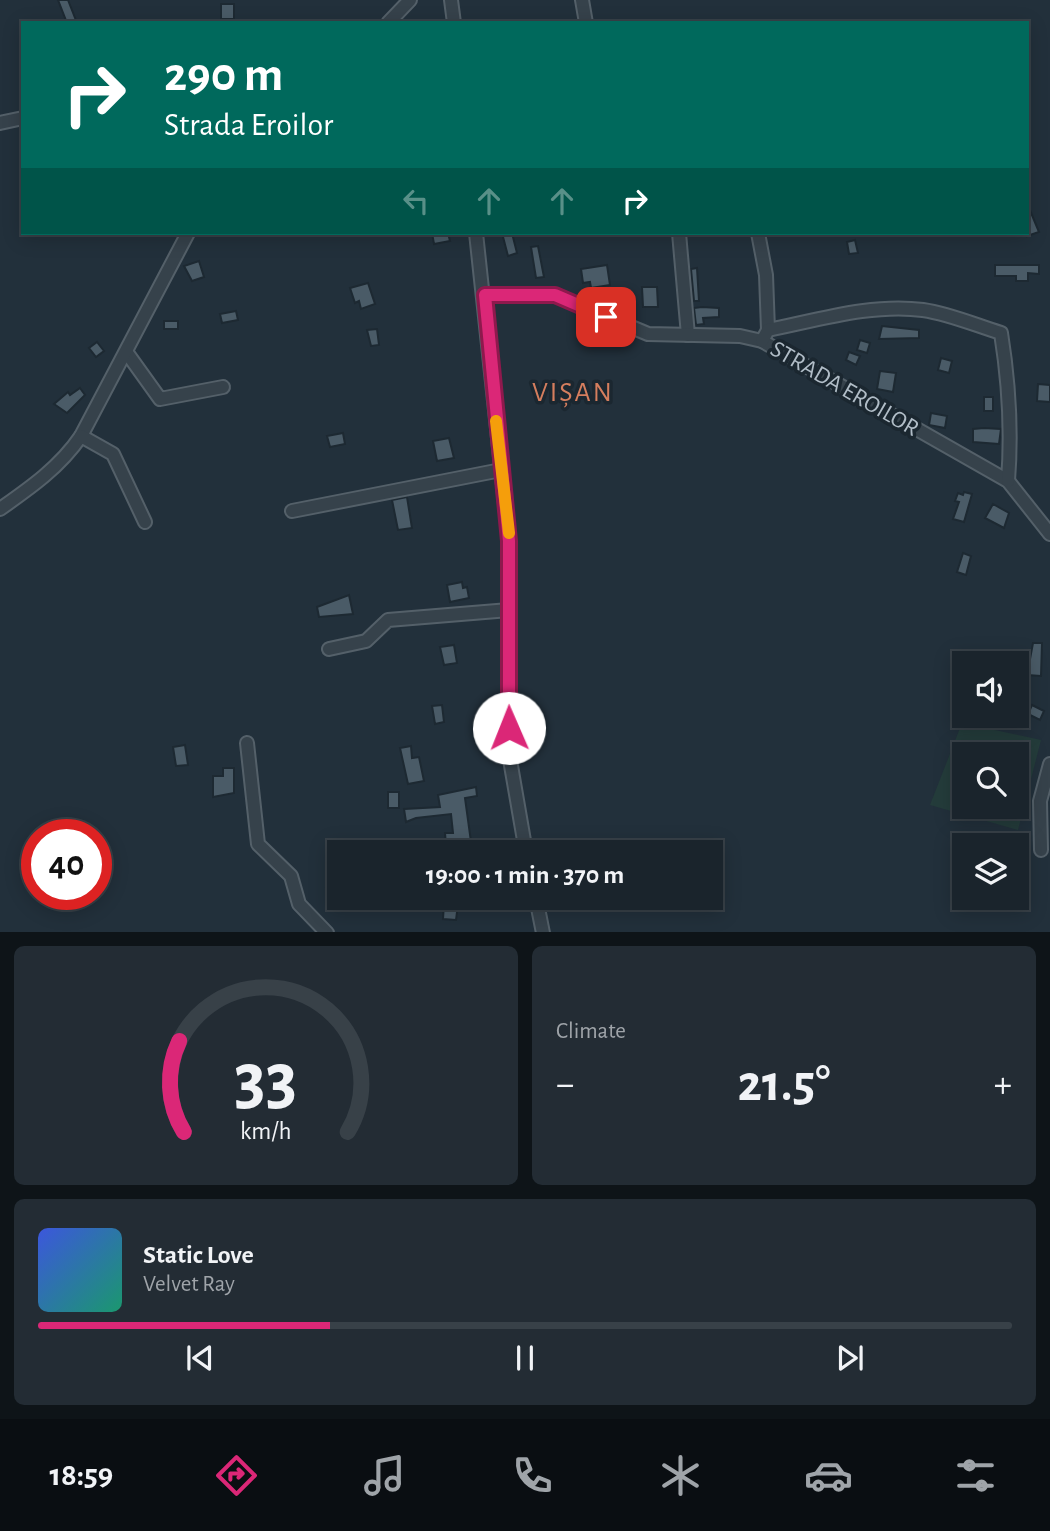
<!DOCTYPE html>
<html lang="en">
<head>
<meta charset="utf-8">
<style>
	:root { --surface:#1a242c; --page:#232c34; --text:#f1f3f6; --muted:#9fa4a9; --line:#384148; --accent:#db2777 }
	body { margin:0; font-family:"Alegreya Sans",sans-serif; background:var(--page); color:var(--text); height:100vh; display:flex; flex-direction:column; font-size:26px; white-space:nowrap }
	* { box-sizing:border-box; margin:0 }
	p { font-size:23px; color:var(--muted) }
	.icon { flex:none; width:38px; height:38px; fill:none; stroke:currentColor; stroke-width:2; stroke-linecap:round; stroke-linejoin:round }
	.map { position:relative; height:932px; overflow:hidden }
	.side { display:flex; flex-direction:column; gap:14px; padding:14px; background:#0e1418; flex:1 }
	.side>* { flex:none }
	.top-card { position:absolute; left:21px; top:21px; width:1008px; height:214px; border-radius:0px; box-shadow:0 4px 18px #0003,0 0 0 2px var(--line); background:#00695c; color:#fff; overflow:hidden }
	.controls { position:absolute; left:952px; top:651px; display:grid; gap:14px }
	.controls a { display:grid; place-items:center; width:77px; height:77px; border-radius:0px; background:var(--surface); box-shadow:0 4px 18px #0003,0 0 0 2px var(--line); font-size:35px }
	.speed { position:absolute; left:21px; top:819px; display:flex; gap:14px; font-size:35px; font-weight:700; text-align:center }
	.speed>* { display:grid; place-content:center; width:91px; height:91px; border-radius:50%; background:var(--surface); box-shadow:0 4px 18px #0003,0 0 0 2px var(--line); line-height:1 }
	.speed .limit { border:10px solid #d22; background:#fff; color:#111 }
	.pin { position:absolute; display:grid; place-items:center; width:60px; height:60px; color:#fff; margin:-30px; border-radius:14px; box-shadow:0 4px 10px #0006 }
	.me { position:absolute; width:77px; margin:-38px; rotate:359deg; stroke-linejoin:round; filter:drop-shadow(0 0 5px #0008) }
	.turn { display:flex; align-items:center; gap:24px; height:147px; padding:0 28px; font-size:32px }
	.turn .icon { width:91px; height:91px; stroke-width:2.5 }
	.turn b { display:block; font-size:49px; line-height:60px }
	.lanes { display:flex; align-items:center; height:66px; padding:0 28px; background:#0003; justify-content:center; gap:35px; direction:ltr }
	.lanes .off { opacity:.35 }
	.big { font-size:52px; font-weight:600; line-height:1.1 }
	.side .widget { flex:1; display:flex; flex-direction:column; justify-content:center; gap:10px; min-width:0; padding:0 24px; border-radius:10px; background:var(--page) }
	.side .dial { align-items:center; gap:0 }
	.dial svg { height:182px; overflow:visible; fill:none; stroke:var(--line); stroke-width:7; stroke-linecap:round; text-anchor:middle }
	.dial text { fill:var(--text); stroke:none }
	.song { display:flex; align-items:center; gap:21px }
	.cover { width:84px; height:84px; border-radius:10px; background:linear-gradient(135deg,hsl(230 70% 55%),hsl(160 70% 35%)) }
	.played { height:7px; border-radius:4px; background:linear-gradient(90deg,var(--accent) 30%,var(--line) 30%) }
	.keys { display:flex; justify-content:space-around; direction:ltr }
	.heat { display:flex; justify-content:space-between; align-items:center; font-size:38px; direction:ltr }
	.side .tiles { flex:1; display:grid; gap:14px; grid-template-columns:1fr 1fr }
	.widget:last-child { grid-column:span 2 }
	.trip { position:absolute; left:327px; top:840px; width:396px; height:70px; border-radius:0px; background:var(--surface); box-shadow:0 4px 18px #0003,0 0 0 2px var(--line); font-weight:600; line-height:70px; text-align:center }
	.menu { display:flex; height:112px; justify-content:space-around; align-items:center; background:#0a0e12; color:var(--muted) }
	.menu .icon { width:49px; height:49px }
	.menu .selected { color:var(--accent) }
	.menu b { font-size:32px; color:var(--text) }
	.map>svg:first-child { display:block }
	.green { fill:#243c3b; fill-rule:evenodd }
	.building { fill:#4a5b67; stroke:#1d2932; stroke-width:2 }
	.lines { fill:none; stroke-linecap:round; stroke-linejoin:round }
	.minor-casing { stroke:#546069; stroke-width:16 }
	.minor { stroke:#36424b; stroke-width:12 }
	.route-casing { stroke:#8e194d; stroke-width:18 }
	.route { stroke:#db2777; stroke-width:12 }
	.slow { stroke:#f59e0b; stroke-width:12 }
	.labels { text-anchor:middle; stroke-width:7; stroke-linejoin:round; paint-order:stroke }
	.street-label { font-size:24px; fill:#b1bdc7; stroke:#1b2730 }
	.quarter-label { font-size:28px; letter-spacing:2px; fill:#d57e5e; stroke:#1b2730 }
</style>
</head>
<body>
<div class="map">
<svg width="1050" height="933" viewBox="0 0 1050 933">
	<rect width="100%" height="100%" fill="#22303b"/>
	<path class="green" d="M962,723L1041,740L1018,830L930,805ZM964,754H1017V807H964Z"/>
	<g class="building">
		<path d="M58,0H68L77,23H67Z"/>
		<rect x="221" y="4" width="13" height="15"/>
		<path d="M1027,203L1039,232L1027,236Z"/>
		<path d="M432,233H448L450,241L434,244Z"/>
		<path d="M502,233H512L517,253L508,256Z"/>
		<path d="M855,240L858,253L849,254L847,242Z"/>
		<path d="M538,246L544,277L536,278L531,247Z"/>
		<path d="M199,261L204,277L192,281L184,266Z"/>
		<path d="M607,265L610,285L591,288L590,282L583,283L581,269Z"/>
		<path d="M995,265H1039V274L1028,273V281H1016V276H995Z"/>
		<path d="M697,268L699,301H694L691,269Z"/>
		<path d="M368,283L375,304L361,309L359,301L355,303L350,288Z"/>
		<path d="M642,287H657L658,307H643Z"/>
		<path d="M702,307L719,308V317L703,318L704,324L696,325L694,308Z"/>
		<path d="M236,311L238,320L222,323L220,314Z"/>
		<rect x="164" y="321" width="14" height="8"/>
		<path d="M882,326L919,330V338L879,339Z"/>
		<path d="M377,329L379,345L371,346L367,330Z"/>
		<path d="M860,340L870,343L867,353L857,350Z"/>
		<path d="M97,342L104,351L96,357L89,348Z"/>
		<path d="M849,352L860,356L856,365L846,360Z"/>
		<path d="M941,358L952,361L949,373L938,370Z"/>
		<path d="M880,371L896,373L893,392L877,389Z"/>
		<path d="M1038,384L1050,385V402L1037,401Z"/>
		<path d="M80,388L85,395L67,413L54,404L68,392L70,395Z"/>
		<rect x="984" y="397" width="9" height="14"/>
		<path d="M931,413L947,416L945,428L929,425Z"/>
		<path d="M984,428L1001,429L999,444L973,442V429Z"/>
		<path d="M343,433L345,444L330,447L327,436Z"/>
		<path d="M449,438L454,458L437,461L433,441Z"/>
		<path d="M964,492L972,494L964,522L953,519L959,502L955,501L958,493L963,495Z"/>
		<path d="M407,497L412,528L398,530L392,500Z"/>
		<path d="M993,504L1009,513L1004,528L985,518Z"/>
		<path d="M963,553L971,556L966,575L957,572Z"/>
		<path d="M462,582L463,588L467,587L469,598L450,602L447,585Z"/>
		<path d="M349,595L353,614L319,617L317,607Z"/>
		<path d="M1033,643H1042L1041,676L1027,675Z"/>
		<path d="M454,645L457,663L444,665L440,647Z"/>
		<path d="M442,705L444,722L435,724L432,706Z"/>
		<path d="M1032,705L1044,711L1040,720L1028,714Z"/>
		<path d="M185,745L188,765L176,766L173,747Z"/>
		<path d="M411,746L412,758L419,757L424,781L408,784L400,748Z"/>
		<path d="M223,768H234V793L213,797V776H223Z"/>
		<path d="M476,787L477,796L465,798L472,849L455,851L454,844L446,845L445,833H453L451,814L416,818L406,822L404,809L440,807L438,795Z"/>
		<path d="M1017,787L1025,790L1018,818L1005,814L1007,807H1017Z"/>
		<rect x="388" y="792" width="11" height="16"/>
		<path d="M326,888H340V898H355V904L327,906Z"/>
		<path d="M444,903L458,904L456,920L443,919Z"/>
	</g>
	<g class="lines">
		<g class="minor-casing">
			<g id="minor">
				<path d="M451,0L454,23"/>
				<path d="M582,0L586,23"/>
				<path d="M388,23L410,0"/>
				<path d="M0,123L23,118"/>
				<path d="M476,233L509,541V754L526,852"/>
				<path d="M679,233L688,335"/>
				<path d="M758,233L766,275L768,330"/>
				<path d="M485,295H555L648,334L740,336L762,341L1008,481L1050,534"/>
				<path d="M762,341L768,330C818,320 873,303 923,310C950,314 975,325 1001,333C1009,383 1012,430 1008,481"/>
				<path d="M127,353L160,399L223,387"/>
				<path d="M81,436L188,233"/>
				<path d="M0,509C30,488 60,467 81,436L113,454L145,522"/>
				<path d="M292,511L501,470"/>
				<path d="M329,649L366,641L388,620L509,610"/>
				<path d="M247,743L258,844L291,876L299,904L327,933"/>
				<path d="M1041,850L1040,801L1050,764"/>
				<path d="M536,898L543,933"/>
			</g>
		</g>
		<use href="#minor" class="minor"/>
	</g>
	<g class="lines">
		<g class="route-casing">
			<path id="route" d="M509,728V541L485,295H555L606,317"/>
		</g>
		<use href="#route" class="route"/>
		<path class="slow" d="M496,421L509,533"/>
	</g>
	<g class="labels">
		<g class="street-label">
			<text transform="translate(845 388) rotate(30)" y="8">STRADA EROILOR</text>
		</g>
		<g class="quarter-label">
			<text x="573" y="401">VIȘAN</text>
		</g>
	</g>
</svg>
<div class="controls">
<a><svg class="icon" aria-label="sound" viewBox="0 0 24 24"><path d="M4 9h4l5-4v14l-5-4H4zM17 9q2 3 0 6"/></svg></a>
<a><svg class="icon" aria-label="search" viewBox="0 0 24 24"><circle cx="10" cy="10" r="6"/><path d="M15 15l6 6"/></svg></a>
<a><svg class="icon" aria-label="layers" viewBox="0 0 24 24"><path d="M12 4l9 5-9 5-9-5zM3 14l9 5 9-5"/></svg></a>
</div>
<div class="speed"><div class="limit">40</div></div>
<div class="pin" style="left:606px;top:317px;background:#d93025"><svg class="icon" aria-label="arrive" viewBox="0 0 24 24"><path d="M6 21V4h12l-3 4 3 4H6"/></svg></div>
<svg class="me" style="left:509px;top:728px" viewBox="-20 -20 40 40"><circle r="19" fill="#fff"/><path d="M0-13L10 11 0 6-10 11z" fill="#db2777"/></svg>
<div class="trip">19:00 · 1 min · 370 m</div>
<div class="top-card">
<div class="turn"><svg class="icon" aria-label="right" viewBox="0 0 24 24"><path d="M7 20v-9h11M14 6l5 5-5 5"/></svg><div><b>290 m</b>Strada Eroilor</div></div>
<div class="lanes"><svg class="icon off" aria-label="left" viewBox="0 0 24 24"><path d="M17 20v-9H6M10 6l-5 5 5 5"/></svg><svg class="icon off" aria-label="ahead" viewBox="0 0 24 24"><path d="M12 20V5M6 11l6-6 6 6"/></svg><svg class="icon off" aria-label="ahead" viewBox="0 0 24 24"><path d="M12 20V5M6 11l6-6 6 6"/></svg><svg class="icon" aria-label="right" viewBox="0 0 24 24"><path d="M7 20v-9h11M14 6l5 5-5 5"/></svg></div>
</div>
</div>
<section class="side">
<div class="tiles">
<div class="widget dial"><svg viewBox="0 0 100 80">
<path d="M14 69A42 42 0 1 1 86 69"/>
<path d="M14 69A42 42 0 0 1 12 29" stroke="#db2777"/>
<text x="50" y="56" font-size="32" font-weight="700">33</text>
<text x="50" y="72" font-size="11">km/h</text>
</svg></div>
<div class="widget"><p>Climate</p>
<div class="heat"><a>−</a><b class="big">21.5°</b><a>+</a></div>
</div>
<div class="widget">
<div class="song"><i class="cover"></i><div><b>Static Love</b><p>Velvet Ray</p></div></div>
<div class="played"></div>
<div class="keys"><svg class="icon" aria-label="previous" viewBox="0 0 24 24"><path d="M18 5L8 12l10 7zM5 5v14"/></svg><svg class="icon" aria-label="pause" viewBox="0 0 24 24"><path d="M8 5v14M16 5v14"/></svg><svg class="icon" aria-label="next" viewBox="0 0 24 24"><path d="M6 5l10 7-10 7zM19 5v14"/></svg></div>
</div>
</div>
</section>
<nav class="menu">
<b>18:59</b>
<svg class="icon selected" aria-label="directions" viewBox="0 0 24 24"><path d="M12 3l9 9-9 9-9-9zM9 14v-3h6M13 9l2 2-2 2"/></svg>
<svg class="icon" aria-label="music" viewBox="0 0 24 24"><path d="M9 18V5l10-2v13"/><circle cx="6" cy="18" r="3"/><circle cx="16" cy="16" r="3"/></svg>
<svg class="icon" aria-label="phone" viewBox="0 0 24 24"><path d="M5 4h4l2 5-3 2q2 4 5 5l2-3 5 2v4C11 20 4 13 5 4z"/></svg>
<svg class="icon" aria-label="climate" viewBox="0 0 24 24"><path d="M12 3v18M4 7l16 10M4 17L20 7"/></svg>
<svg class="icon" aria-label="car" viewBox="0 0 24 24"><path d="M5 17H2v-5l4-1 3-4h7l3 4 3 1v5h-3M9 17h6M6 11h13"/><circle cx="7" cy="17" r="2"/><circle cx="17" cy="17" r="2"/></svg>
<svg class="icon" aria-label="filters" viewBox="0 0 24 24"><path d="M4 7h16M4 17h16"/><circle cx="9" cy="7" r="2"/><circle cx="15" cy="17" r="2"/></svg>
</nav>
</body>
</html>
